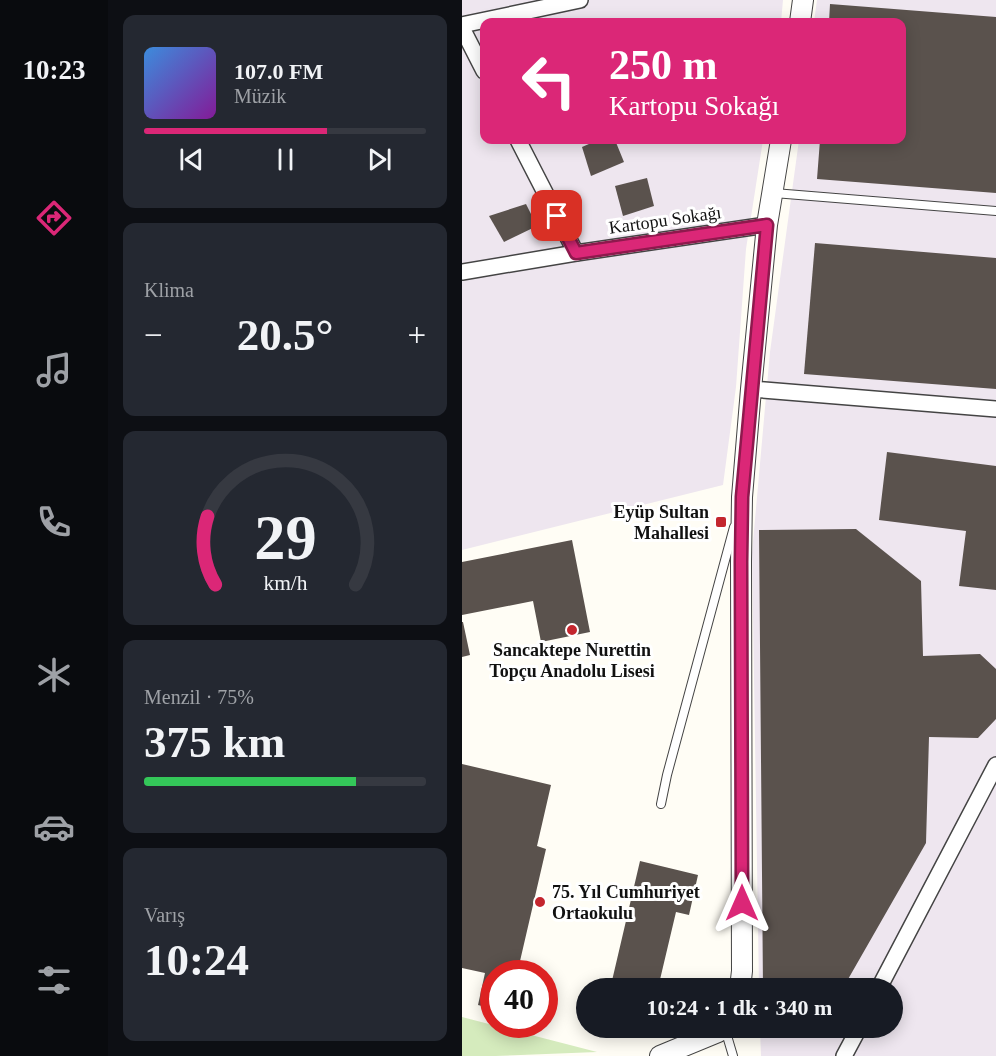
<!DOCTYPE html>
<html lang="tr">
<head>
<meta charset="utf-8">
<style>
	:root { --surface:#171b24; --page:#242831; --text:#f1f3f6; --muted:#9ea1a6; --line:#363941; --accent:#db2777 }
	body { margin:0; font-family:Georgia,serif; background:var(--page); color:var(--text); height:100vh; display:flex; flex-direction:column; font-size:22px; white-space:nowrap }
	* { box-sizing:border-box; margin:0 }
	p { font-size:20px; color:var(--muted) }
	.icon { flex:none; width:33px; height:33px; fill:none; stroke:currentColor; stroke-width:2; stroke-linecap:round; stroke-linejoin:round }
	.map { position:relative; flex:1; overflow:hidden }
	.details { display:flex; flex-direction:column; gap:15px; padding:15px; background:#0d0f14; width:354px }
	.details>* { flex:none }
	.guide { position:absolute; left:18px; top:18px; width:426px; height:126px; border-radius:12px; box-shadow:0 3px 15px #0003; background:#db2777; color:#fff; overflow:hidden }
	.speed { position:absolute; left:18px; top:960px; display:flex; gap:12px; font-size:30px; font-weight:700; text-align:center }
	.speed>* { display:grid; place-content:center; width:78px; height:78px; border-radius:50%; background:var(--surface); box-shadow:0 3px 15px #0003; line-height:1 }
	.speed .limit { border:9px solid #d22; background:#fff; color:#111 }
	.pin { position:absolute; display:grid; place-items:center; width:51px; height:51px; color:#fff; margin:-26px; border-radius:12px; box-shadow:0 3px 9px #0006 }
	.me { position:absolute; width:66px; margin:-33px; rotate:0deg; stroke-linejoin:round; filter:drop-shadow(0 0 4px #0008) }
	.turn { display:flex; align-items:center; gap:21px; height:126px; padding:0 30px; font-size:27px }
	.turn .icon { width:78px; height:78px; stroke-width:2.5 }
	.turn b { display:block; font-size:42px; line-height:51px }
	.big { font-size:45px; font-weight:600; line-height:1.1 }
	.details .card { flex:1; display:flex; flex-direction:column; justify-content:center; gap:9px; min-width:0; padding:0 21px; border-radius:12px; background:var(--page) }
	.details .dial { align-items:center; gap:0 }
	.dial svg { height:156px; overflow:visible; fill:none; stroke:var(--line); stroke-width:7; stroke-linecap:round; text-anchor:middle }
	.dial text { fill:var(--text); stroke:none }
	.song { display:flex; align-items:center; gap:18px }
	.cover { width:72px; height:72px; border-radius:9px; background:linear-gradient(135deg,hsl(210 70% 55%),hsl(290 70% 35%)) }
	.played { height:6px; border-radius:3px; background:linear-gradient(90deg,var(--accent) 65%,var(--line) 65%) }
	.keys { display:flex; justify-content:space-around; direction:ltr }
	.heat { display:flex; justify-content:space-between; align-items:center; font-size:33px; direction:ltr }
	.charge { height:9px; border-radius:4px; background:linear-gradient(90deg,#34c759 75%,var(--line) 0) }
	.trip { position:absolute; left:114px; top:978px; width:327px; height:60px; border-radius:30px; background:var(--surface); box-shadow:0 3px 15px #0003; font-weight:600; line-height:60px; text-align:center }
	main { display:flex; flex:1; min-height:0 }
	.tabs { display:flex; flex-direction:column; width:108px; justify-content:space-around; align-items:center; background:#090b0e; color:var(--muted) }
	.tabs .icon { width:42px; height:42px }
	.tabs .selected { color:var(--accent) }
	.tabs b { font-size:27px; color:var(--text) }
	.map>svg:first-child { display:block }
	.industrial { fill:#eee6ef }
	.green { fill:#d5ebbd }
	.building { fill:#5a524d }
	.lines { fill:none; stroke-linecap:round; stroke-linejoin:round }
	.service-casing { stroke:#444; stroke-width:10 }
	.minor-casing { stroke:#444; stroke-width:18 }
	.tertiary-casing { stroke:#444; stroke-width:22 }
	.service { stroke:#fff; stroke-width:8 }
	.minor { stroke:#fff; stroke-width:15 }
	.tertiary { stroke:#fff; stroke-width:20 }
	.route-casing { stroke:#8e194d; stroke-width:15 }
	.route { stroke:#db2777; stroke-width:10 }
	.poi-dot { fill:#c4262e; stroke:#fff; stroke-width:2 }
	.labels { text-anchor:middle; stroke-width:6; stroke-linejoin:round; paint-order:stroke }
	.street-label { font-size:18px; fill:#111; stroke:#fff }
	.poi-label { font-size:18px; font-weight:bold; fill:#111; stroke:#fff; text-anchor:end }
</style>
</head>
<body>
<main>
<nav class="tabs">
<b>10:23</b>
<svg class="icon selected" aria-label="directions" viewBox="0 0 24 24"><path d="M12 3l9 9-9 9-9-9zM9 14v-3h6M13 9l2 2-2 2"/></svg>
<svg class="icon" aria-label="music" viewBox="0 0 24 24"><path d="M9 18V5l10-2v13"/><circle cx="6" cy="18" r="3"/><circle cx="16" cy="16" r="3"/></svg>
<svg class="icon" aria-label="phone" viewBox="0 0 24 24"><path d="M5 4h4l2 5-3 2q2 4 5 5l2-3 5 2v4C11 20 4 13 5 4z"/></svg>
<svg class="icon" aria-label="climate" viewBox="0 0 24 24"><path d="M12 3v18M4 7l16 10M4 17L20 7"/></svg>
<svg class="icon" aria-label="car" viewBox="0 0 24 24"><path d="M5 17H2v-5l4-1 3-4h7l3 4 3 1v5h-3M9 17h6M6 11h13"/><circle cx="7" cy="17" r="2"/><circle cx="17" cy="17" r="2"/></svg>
<svg class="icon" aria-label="filters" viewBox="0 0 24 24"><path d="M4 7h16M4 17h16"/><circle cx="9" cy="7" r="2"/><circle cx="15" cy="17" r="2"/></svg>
</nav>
<section class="details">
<div class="card">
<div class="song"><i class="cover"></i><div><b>107.0 FM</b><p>Müzik</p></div></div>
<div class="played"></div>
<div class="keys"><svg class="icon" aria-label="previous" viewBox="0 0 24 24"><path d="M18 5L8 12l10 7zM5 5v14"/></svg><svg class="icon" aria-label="pause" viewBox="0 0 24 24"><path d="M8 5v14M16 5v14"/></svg><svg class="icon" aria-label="next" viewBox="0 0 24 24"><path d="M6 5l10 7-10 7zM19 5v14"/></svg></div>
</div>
<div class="card"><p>Klima</p>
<div class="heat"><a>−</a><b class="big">20.5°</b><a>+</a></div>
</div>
<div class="card dial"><svg viewBox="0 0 100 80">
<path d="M14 69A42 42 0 1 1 86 69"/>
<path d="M14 69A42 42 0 0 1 10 34" stroke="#db2777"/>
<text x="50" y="56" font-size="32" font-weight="700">29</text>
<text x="50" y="72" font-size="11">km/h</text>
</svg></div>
<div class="card"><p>Menzil · 75%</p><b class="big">375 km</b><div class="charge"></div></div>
<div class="card"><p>Varış</p><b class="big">10:24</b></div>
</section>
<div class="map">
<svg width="534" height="1056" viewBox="0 0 534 1056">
	<rect width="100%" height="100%" fill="#fffdf5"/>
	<g class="industrial">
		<path d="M0,0H321L319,22H22V140H301L284,249L274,387L261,485L0,550Z"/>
		<path d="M355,0H534V1056H299L298,1028H430V988H297L290,553L308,352L337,140H440V22H352Z"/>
	</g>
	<path class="green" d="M0,1017L135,1052L33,1056H0Z"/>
	<g class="building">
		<path d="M368,4L534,17V193L355,179L358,140H440V22H367Z"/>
		<path d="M136,140H153L162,162L129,176L120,147Z"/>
		<path d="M185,178L192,206L161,216L153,186Z"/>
		<path d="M64,204L75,226L42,242L27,216Z"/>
		<path d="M353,243L534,258V389L342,374Z"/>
		<path d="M425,452L534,466V590L497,586L504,531L417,520Z"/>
		<path d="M394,529L459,581L461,656L518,654L534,669V719L516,738L467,737L464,843L381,988H301L297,530Z"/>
		<path d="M110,540L128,632L79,642L71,601L0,615V562Z"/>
		<path d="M0,622H1L8,655L0,657Z"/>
		<path d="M0,764L89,785L75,846L84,849L55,974H32V1009L16,1005L23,973L0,968Z"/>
		<path d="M178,861L236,875L227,915L214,912L196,988H164L149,985Z"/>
	</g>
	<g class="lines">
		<g class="service-casing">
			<g id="service">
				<path d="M312,193L534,211"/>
				<path d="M199,804L205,775L272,527"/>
				<path d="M263,1029L271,1056"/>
			</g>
		</g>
		<g class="minor-casing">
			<g id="minor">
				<path d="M0,25L118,0"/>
				<path d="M0,28L22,71"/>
				<path d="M56,140L114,253"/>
				<path d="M0,272L114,253L305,225"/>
				<path d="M289,389L534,409"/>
				<path d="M417,988L534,765"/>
				<path d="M382,1056L397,1028"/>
			</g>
		</g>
		<g class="tertiary-casing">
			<g id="tertiary">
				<path d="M338,22L341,0"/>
				<path d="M278,988L280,971L279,562L280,497L289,389L305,225L319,140"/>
				<path d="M198,1056L256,1032L261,1028"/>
			</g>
		</g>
		<use href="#service" class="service"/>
		<use href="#minor" class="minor"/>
		<use href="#tertiary" class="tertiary"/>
	</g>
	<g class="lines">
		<g class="route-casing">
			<path id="route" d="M95,216L114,253L305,225L280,497L279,562L280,903"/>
		</g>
		<use href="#route" class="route"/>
	</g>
	<g class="poi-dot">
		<rect x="253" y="516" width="12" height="12" rx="3"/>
		<circle cx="110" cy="630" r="6"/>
		<circle cx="78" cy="902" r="6"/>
	</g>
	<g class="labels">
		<g class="street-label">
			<text transform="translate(203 220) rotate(-8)" y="6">Kartopu Sokağı</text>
		</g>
		<g class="poi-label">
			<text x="247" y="518">Eyüp Sultan<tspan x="247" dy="21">Mahallesi</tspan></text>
			<text x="110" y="656" text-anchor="middle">Sancaktepe Nurettin<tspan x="110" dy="21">Topçu Anadolu Lisesi</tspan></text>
			<text x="90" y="898" text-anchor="start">75. Yıl Cumhuriyet<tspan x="90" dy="21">Ortaokulu</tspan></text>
		</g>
	</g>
</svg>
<div class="speed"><div class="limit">40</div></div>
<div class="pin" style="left:95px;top:216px;background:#d93025"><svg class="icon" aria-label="arrive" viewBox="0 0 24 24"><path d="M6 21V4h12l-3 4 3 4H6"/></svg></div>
<svg class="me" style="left:280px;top:903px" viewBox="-20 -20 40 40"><path d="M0-17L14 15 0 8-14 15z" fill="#db2777" stroke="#fff" stroke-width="4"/></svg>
<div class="trip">10:24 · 1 dk · 340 m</div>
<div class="guide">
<div class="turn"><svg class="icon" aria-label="left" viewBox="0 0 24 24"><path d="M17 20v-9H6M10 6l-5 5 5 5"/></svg><div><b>250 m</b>Kartopu Sokağı</div></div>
</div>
</div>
</main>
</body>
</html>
